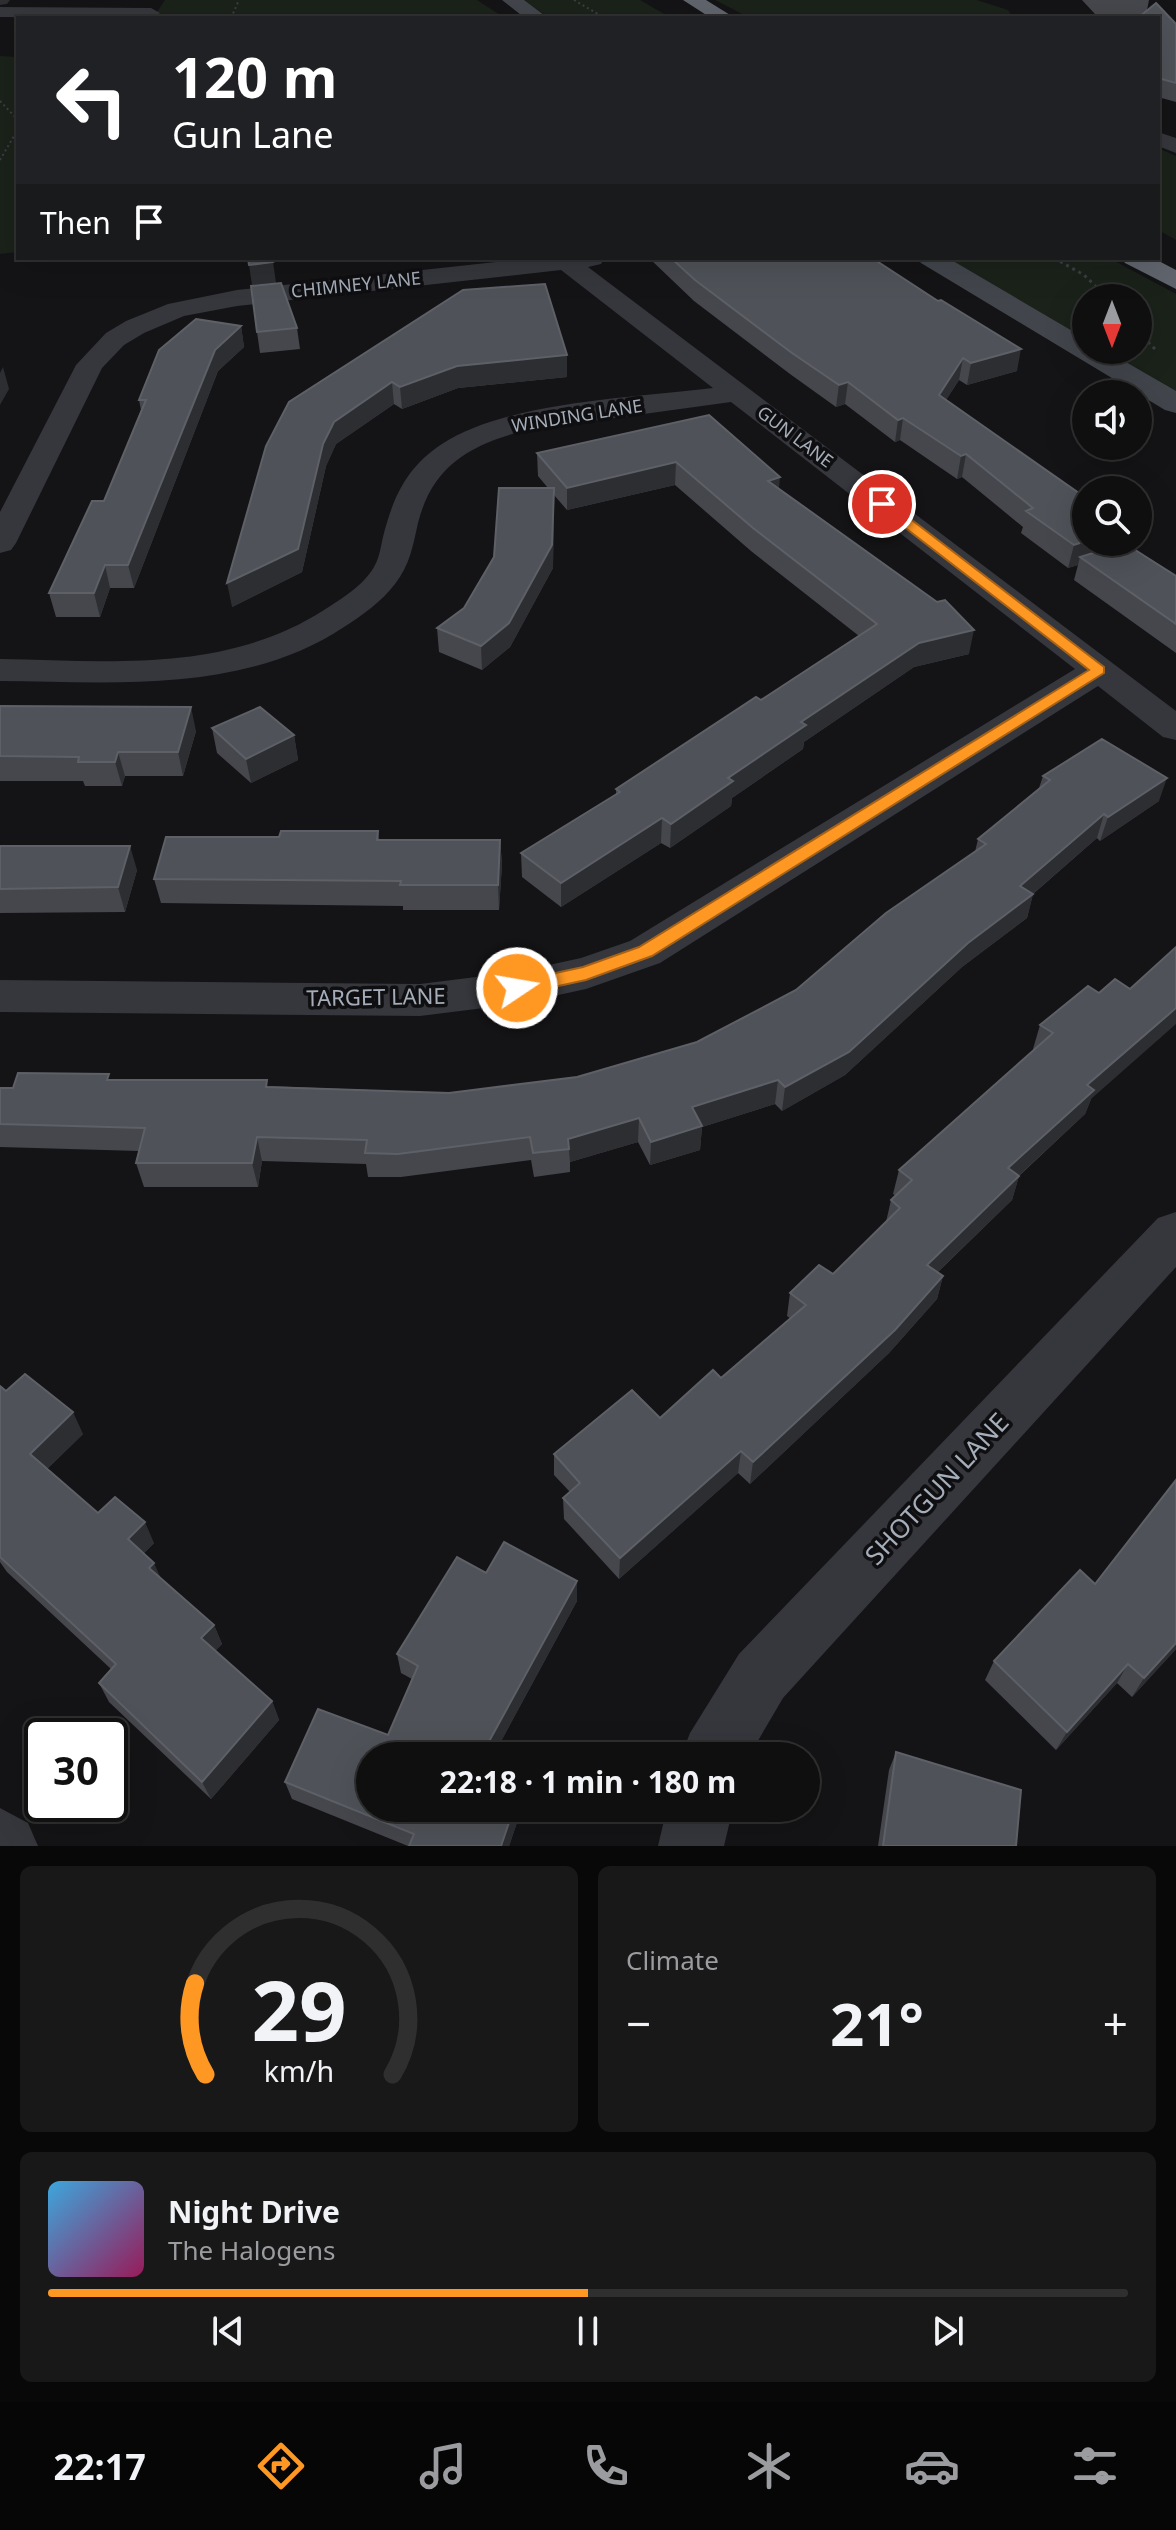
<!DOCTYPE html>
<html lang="en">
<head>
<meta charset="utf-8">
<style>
	:root { --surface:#0f0f10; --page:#181819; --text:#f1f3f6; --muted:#9b9c9f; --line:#2f2f30; --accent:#ff9723 }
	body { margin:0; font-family:"Noto Sans",sans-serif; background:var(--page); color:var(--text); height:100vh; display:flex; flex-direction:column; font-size:30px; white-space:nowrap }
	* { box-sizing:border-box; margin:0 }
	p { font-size:26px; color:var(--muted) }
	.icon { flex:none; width:44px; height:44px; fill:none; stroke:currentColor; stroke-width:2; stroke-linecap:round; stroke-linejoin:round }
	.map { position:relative; height:1846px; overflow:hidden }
	.panel { display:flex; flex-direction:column; gap:20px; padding:20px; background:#080809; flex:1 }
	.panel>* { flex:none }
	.top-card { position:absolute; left:16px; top:16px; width:1144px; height:244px; border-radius:0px; box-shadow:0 8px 32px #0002,0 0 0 2px var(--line); background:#202124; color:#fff; overflow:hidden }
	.needle { width:52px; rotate:180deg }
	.buttons { position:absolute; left:1072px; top:284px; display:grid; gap:16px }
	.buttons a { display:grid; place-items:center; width:80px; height:80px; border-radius:50%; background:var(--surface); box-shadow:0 8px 32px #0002,0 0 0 2px var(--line); font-size:40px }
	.speed { position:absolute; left:24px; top:1718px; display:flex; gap:16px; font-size:40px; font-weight:700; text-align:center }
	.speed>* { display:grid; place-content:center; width:104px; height:104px; border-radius:50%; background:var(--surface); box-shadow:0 8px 32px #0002,0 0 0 2px var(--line); line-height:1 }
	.speed .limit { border:4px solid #111; border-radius:12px; background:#fff; color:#111 }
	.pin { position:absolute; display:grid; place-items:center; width:68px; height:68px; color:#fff; margin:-34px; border:4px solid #fff; border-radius:50%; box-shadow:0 2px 8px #0007 }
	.me { position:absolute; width:88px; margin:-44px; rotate:78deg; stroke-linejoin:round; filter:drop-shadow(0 0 6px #0008) }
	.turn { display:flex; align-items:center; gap:28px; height:168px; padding:0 24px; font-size:36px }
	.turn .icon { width:104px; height:104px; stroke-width:2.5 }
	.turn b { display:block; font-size:56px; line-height:68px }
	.then { display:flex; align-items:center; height:76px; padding:0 24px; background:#0003; gap:16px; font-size:30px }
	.big { font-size:60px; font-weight:700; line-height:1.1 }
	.panel .card { flex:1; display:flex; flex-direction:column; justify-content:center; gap:12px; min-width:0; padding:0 28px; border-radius:12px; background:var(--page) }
	.panel .dial { align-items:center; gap:0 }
	.dial svg { height:208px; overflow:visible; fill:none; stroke:var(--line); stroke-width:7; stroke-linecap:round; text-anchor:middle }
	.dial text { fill:var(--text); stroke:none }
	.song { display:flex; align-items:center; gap:24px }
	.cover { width:96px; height:96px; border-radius:12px; background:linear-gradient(135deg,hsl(200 70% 55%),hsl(330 70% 35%)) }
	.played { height:8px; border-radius:4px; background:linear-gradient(90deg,var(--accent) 50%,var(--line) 50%) }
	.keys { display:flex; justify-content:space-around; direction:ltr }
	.heat { display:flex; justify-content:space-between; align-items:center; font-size:44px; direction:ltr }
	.panel .tiles { flex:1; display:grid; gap:20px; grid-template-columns:1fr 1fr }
	.card:last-child { grid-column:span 2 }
	.trip { position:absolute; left:356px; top:1742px; width:464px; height:80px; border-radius:40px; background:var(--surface); box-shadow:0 8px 32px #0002,0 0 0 2px var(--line); font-weight:700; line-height:80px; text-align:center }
	.tabs { display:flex; height:128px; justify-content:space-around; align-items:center; background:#060606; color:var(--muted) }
	.tabs .icon { width:56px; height:56px }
	.tabs .current { color:var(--accent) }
	.tabs b { font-size:36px; color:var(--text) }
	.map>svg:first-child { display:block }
	.green { fill:#1a221a }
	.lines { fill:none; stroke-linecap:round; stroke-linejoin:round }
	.path-far1 { stroke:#3b3e43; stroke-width:2; stroke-dasharray:2 3; stroke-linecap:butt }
	.path { stroke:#3b3e43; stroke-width:3; stroke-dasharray:3 4; stroke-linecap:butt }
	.street { fill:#35373c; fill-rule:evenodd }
	.secondary { fill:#42464c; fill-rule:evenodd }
	.highway { fill:#60656d; fill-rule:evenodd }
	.wall { fill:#45474c }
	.shaded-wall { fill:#2d2e32 }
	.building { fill:#4f5258; stroke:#5d6067; stroke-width:2 }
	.route { fill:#ff9723; stroke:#a66217; stroke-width:2 }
	.labels { text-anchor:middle; stroke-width:7; stroke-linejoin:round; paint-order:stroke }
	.far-street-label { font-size:18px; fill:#a4adb8; stroke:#0f0f11 }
	.street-label { font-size:22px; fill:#a4adb8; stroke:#0f0f11 }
	.near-street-label { font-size:26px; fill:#a4adb8; stroke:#0f0f11 }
</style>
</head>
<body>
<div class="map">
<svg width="1176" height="1846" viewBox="0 0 1176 1846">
	<rect width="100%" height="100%" fill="#141416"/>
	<g class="green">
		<path d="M165,0H477L505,18H153Z"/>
		<path d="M523,0H640L671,18H550Z"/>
		<path d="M715,0H977L1008,10L1013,18H750Z"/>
		<path d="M0,56L18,57V252L0,254Z"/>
		<path d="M1158,148L1176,156V240L1158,230Z"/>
		<path d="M945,258H1109L1176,294V395L1099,350H1138V298H1086V342Z"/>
	</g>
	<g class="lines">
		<g class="path-far1">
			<path d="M574,0L605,18"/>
			<path d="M231,18L239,0"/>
			<path d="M0,101L18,120"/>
			<path d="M0,160L18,129"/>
		</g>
		<g class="path">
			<path d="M1054,258L1084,275L1108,298"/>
			<path d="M1138,332L1155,349"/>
		</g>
		<g class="street">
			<path d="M0,7L151,8L160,13L153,18L0,17Z"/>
			<path d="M1158,132L1176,138V153L1158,146Z"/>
			<path d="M533,258H604L601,264L588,267L1176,711V740L1163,737L1098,686L660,963L586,989L517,1004L420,1016L0,1012V980L420,984L517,972L581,958L630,941L1075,669L731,402L527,430C472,444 433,464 418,523C413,545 410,565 395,584C381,602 363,615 344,627C243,694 115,682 0,681V659C110,661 226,673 324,610C341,599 363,586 374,567C380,557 381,544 384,533C394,495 408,466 442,444C509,401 633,398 713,388L561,270L237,306L184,316L144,333L124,345L102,368L16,543L11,550L0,553V512L76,365L106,333L126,321L168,304L237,290Z"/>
			<path d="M1176,1212V1267L783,1698L749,1756H681L690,1733L739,1654L1158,1218Z"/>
			<path d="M0,1808L28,1823L38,1846H0Z"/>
			<path d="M667,1808H733L724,1846H658Z"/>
		</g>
		<g class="secondary">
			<path d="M502,0H524L548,18H525Z"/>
			<path d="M917,258H948L1086,339V350H1105L1176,391V413L1165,410L921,263Z"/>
		</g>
		<g class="highway">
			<path d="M683,0H706L735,18H711Z"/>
			<path d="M1121,258H1153L1176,270V289L1125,263Z"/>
		</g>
	</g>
	<g class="wall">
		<path d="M1082,0H1149L1147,10L1176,24V102L1158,97V18L1142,14H1095Z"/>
		<path d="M649,258H872L1017,371L967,385L959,380L946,400L1086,542H1125L1176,576V653L1074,580L1078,565L1068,568L1021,533L1023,527L962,477L957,479L900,440L895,442L845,404L836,407L790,374L694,301Z"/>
		<path d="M463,290L567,355V377L458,388L402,409L394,404L336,444L326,466L302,572L232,607L266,446Z"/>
		<path d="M241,326L244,347L218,371L134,588H110L100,617H56L49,593L104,501L141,410L139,400Z"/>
		<path d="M297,328L300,349L260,353L257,332Z"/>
		<path d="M709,415L779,489L969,654L914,667L804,742L803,749L732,798L731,806L670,848L661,843L561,907L522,877L521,853L616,794V789L761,700L859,636L751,551L675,485L567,510L554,495L553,568L510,647L482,670L439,652L437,628L464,608L548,488L538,476L537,453Z"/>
		<path d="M0,706L196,731L183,776H125L122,786H85L83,781H0Z"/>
		<path d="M212,728L294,735L298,760L251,783L217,753Z"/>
		<path d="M1043,776L1159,801L1100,841L1097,838L1033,894L1027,918L962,967L845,1075L782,1111L775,1104L702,1127L700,1150L650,1165L638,1142L570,1162V1172L534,1177L531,1160L401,1177H368L366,1164L262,1161L258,1187H144L136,1163L139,1151L0,1147V1088H13L110,1080L449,1093L577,1077L697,1042L796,990L975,852L978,839L1039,788Z"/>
		<path d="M378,831L379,840H500L502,864L499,910H403V906L161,903L154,879L279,837Z"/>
		<path d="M0,846L137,870L125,912L0,913Z"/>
		<path d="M1088,986L1091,1099L1085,1114L1019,1176L1012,1200L938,1272L943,1276L937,1299L889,1353L750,1484L738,1473L619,1579L564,1519L563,1498L570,1492L554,1475V1454L660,1418L721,1378L790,1318L787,1316L790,1293L833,1274L886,1222L891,1200L896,1196L893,1194L899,1170L1034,1050L1033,1049L1040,1025Z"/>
		<path d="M0,1386L6,1391L83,1434L47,1469L98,1513L154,1543L144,1553L161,1578L214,1625L222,1644L215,1651L272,1701L279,1720L211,1799L109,1702L99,1683L111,1669L7,1572L0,1562Z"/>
		<path d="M486,1573L577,1581V1601L493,1756H370L522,1808L509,1846H408L292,1799L285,1782L388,1735L412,1679L401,1673L397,1654Z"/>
		<path d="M1095,1584L1176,1649L1132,1697L1117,1683L1056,1750L985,1680L994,1661Z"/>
		<path d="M896,1752L1016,1846H878L889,1770Z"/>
	</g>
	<g class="shaded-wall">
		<path d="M0,0H10L7,4L0,5Z"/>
		<path d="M273,262L276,283L252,285L249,265Z"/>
		<path d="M241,326L244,347L218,371L134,588L128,565L215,350Z"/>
		<path d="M1021,349L1017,371L967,385L971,363Z"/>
		<path d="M567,355V377L458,388L402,409L400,387L457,366Z"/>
		<path d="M963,358L959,380L935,417L939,395Z"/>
		<path d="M3,367L9,389L0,405V373Z"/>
		<path d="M392,382L394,404L336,444L326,466L302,572L232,607L227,583L323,444L334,422Z"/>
		<path d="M848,382L845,404L836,407L839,385Z"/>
		<path d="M903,418L900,440L895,442L898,420Z"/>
		<path d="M966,454L962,477L957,479L961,456Z"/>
		<path d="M676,462L675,485L567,510V488Z"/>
		<path d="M780,477L778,500L768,481Z"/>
		<path d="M554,488L553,568L510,647L482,670L481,646Z"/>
		<path d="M1086,541V542H1125L1123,550L1080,557L1078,565L1068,568L1074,545Z"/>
		<path d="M105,565L110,588L100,617L94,593Z"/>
		<path d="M974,630L969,654L914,667L804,742L803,749L732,798L731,806L670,848L671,824L801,722L919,643Z"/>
		<path d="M191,707L196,731L183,776L178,752Z"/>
		<path d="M294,735L298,760L251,783L246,759Z"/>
		<path d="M118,752L125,776L122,786L115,762Z"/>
		<path d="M1167,778L1159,801L1100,841L1108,817Z"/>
		<path d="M1104,814L1097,838L1029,897L1033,894L1027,918L962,967L845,1075L782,1111L785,1087Z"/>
		<path d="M662,818L661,843L561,907V883Z"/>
		<path d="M500,840L502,864L499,910L498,885Z"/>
		<path d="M130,846L137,870L125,912L118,887Z"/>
		<path d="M1176,1008V1024L1091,1099L1085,1114L1001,1192L1008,1168L1087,1085Z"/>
		<path d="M778,1080L775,1104L702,1127L700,1150L650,1165L651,1142L692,1107Z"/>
		<path d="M639,1118L638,1142L570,1162L568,1139Z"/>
		<path d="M257,1137L262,1161L258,1187L252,1163Z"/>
		<path d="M1019,1176L1012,1200L921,1288L927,1265Z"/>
		<path d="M943,1276L937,1299L889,1353L750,1484L753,1462Z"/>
		<path d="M73,1412L83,1434L41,1475L30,1454Z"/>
		<path d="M741,1451L738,1473L619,1579L620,1558Z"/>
		<path d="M145,1522L154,1543L137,1560L128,1539Z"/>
		<path d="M154,1563L163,1583L149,1568Z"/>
		<path d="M577,1581V1601L493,1756H481Z"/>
		<path d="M214,1625L222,1644L209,1658L201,1638Z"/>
		<path d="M1176,1643V1649L1132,1697L1144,1678Z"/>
		<path d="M1128,1664L1117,1683L1056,1750L1067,1732Z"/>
		<path d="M272,1701L279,1720L211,1799L202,1782Z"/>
		<path d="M514,1808H522L509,1846H501Z"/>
	</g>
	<g class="building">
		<path d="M1156,3L1176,24V83L1158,78V18H1138Z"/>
		<path d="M248,258H271L273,262L249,265Z"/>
		<path d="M671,258H872L938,301L941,300L1021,349L971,363L963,358L939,395L1086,498V541L1074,545L1026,511L1033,508L966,454L961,456L903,418L898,420L848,382L839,385L792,353L695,280Z"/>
		<path d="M281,283L297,328L257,332L251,286Z"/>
		<path d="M545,284L567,355L457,366L400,387L392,382L334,422L323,444L298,549L227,583L266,446L289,402L463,290Z"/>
		<path d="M196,319L241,326L215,350L128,565H105L94,593H49L92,501H104L146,400H139L159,350Z"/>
		<path d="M709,415L780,477L768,481L937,602L945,600L974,630L919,643L801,722L806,725L728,778L733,781L671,824L662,818L561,883L521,853L620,792L616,789L756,697L761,700L877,624L753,528L676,462L567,488L537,453Z"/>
		<path d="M499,488H554L552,545L509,623L481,646L437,628L464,608L494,557Z"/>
		<path d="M1124,543L1176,576V624L1080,557Z"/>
		<path d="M0,706L191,707L178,752H118L115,762H78L79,757L0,756Z"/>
		<path d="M260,707L294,735L246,759L212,728Z"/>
		<path d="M1102,739L1167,778L1108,817L1104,814L1020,886L1033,894L968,943L849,1052L785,1087L778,1080L692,1107L702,1126L651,1142L639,1118L568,1139L569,1149L533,1153L530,1137L398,1154L365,1153L367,1140L257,1137L252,1163H136L145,1128L0,1124V1088H13L18,1073L109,1074L107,1080H267L266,1087L449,1093L577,1077L697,1042L796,990L886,913L986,844L978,839L1050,780L1043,776Z"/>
		<path d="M281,831H378L377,840H500L498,885H400L401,881L154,879L166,837H279Z"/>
		<path d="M0,846H130L118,887L0,889Z"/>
		<path d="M1176,947V1008L1087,1085L1094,1090L1008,1168L1019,1176L927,1265L943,1276L895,1330L753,1462L741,1451L620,1558L563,1498L580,1483L554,1454L632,1390L660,1418L713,1370L721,1378L806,1305L790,1293L819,1265L833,1274L900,1208L891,1200L912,1180L899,1170L1053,1033L1040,1025L1088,986L1099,993L1115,979L1130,989Z"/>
		<path d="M25,1374L73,1412L30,1454L98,1513L115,1497L145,1522L128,1539L154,1563L149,1568L214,1625L201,1638L272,1701L202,1782L99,1683L116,1664L0,1557V1386L6,1391Z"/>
		<path d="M1176,1480V1643L1144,1678L1128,1664L1067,1732L994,1661L1080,1570L1095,1584Z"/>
		<path d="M504,1542L577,1581L481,1756H370V1808H514L501,1846H409L414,1834L285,1782L318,1709L388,1735L418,1666L397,1654L457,1557L486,1573Z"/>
		<path d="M896,1752L1021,1790L1016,1846H883Z"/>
	</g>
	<path class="route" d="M877,501H887L1104,667V673L652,956L586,980L517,995L510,993L507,988L510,983L583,967L639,947L1089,670L877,506Z"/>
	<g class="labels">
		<g class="far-street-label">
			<text transform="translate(356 285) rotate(-6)" y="6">CHIMNEY LANE</text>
			<text transform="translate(577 416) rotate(-9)" y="6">WINDING LANE</text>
			<text transform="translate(795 437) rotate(37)" y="6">GUN LANE</text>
		</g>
		<g class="street-label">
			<text transform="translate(376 997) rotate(-1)" y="8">TARGET LANE</text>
		</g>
		<g class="near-street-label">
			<text transform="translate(937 1489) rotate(-47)" y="9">SHOTGUN LANE</text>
		</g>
	</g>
</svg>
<div class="buttons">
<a><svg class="needle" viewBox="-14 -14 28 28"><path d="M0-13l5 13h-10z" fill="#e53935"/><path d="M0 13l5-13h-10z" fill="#9b9c9f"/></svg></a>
<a><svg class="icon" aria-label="sound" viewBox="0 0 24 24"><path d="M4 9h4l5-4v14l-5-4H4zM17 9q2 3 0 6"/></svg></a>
<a><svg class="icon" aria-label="search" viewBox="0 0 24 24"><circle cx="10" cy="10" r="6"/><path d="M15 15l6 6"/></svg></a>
</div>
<div class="speed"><div class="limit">30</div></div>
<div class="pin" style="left:882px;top:504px;background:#d93025"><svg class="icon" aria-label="arrive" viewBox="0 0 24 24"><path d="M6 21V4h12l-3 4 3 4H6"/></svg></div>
<svg class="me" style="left:517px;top:988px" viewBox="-20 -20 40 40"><circle r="17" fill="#ff9723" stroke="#fff" stroke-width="3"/><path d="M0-11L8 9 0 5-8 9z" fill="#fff"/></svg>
<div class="trip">22:18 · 1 min · 180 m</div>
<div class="top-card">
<div class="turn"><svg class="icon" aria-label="left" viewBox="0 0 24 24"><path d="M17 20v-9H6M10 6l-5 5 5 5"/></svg><div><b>120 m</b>Gun Lane</div></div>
<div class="then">Then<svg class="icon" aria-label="arrive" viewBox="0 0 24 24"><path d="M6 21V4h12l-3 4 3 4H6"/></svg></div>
</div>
</div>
<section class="panel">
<div class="tiles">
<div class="card dial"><svg viewBox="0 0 100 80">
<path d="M14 69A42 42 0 1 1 86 69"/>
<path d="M14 69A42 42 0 0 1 10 34" stroke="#ff9723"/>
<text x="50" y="56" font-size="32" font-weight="700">29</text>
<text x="50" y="72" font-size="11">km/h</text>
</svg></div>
<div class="card"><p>Climate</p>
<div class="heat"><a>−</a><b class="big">21°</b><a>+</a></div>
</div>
<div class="card">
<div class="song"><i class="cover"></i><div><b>Night Drive</b><p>The Halogens</p></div></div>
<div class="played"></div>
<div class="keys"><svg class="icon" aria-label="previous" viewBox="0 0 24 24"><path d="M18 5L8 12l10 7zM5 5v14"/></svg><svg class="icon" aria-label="pause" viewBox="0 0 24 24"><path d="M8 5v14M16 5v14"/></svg><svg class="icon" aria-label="next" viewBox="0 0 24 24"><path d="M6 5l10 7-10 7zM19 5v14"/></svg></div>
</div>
</div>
</section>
<nav class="tabs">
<b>22:17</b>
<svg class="icon current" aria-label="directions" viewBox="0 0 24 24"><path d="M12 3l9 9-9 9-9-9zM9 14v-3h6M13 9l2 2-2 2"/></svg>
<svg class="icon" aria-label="music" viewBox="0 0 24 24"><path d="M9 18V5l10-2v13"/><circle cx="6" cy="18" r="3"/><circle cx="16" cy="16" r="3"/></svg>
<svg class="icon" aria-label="phone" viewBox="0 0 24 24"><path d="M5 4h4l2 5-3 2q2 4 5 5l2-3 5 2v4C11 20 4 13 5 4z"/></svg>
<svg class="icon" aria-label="climate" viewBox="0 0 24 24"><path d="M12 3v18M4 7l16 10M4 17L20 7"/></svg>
<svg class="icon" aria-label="car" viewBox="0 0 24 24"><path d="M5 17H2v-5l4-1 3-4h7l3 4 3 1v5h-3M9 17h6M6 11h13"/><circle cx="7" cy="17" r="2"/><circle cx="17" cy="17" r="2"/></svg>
<svg class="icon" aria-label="filters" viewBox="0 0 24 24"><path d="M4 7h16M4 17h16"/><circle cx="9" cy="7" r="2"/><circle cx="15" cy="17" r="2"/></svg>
</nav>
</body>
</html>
